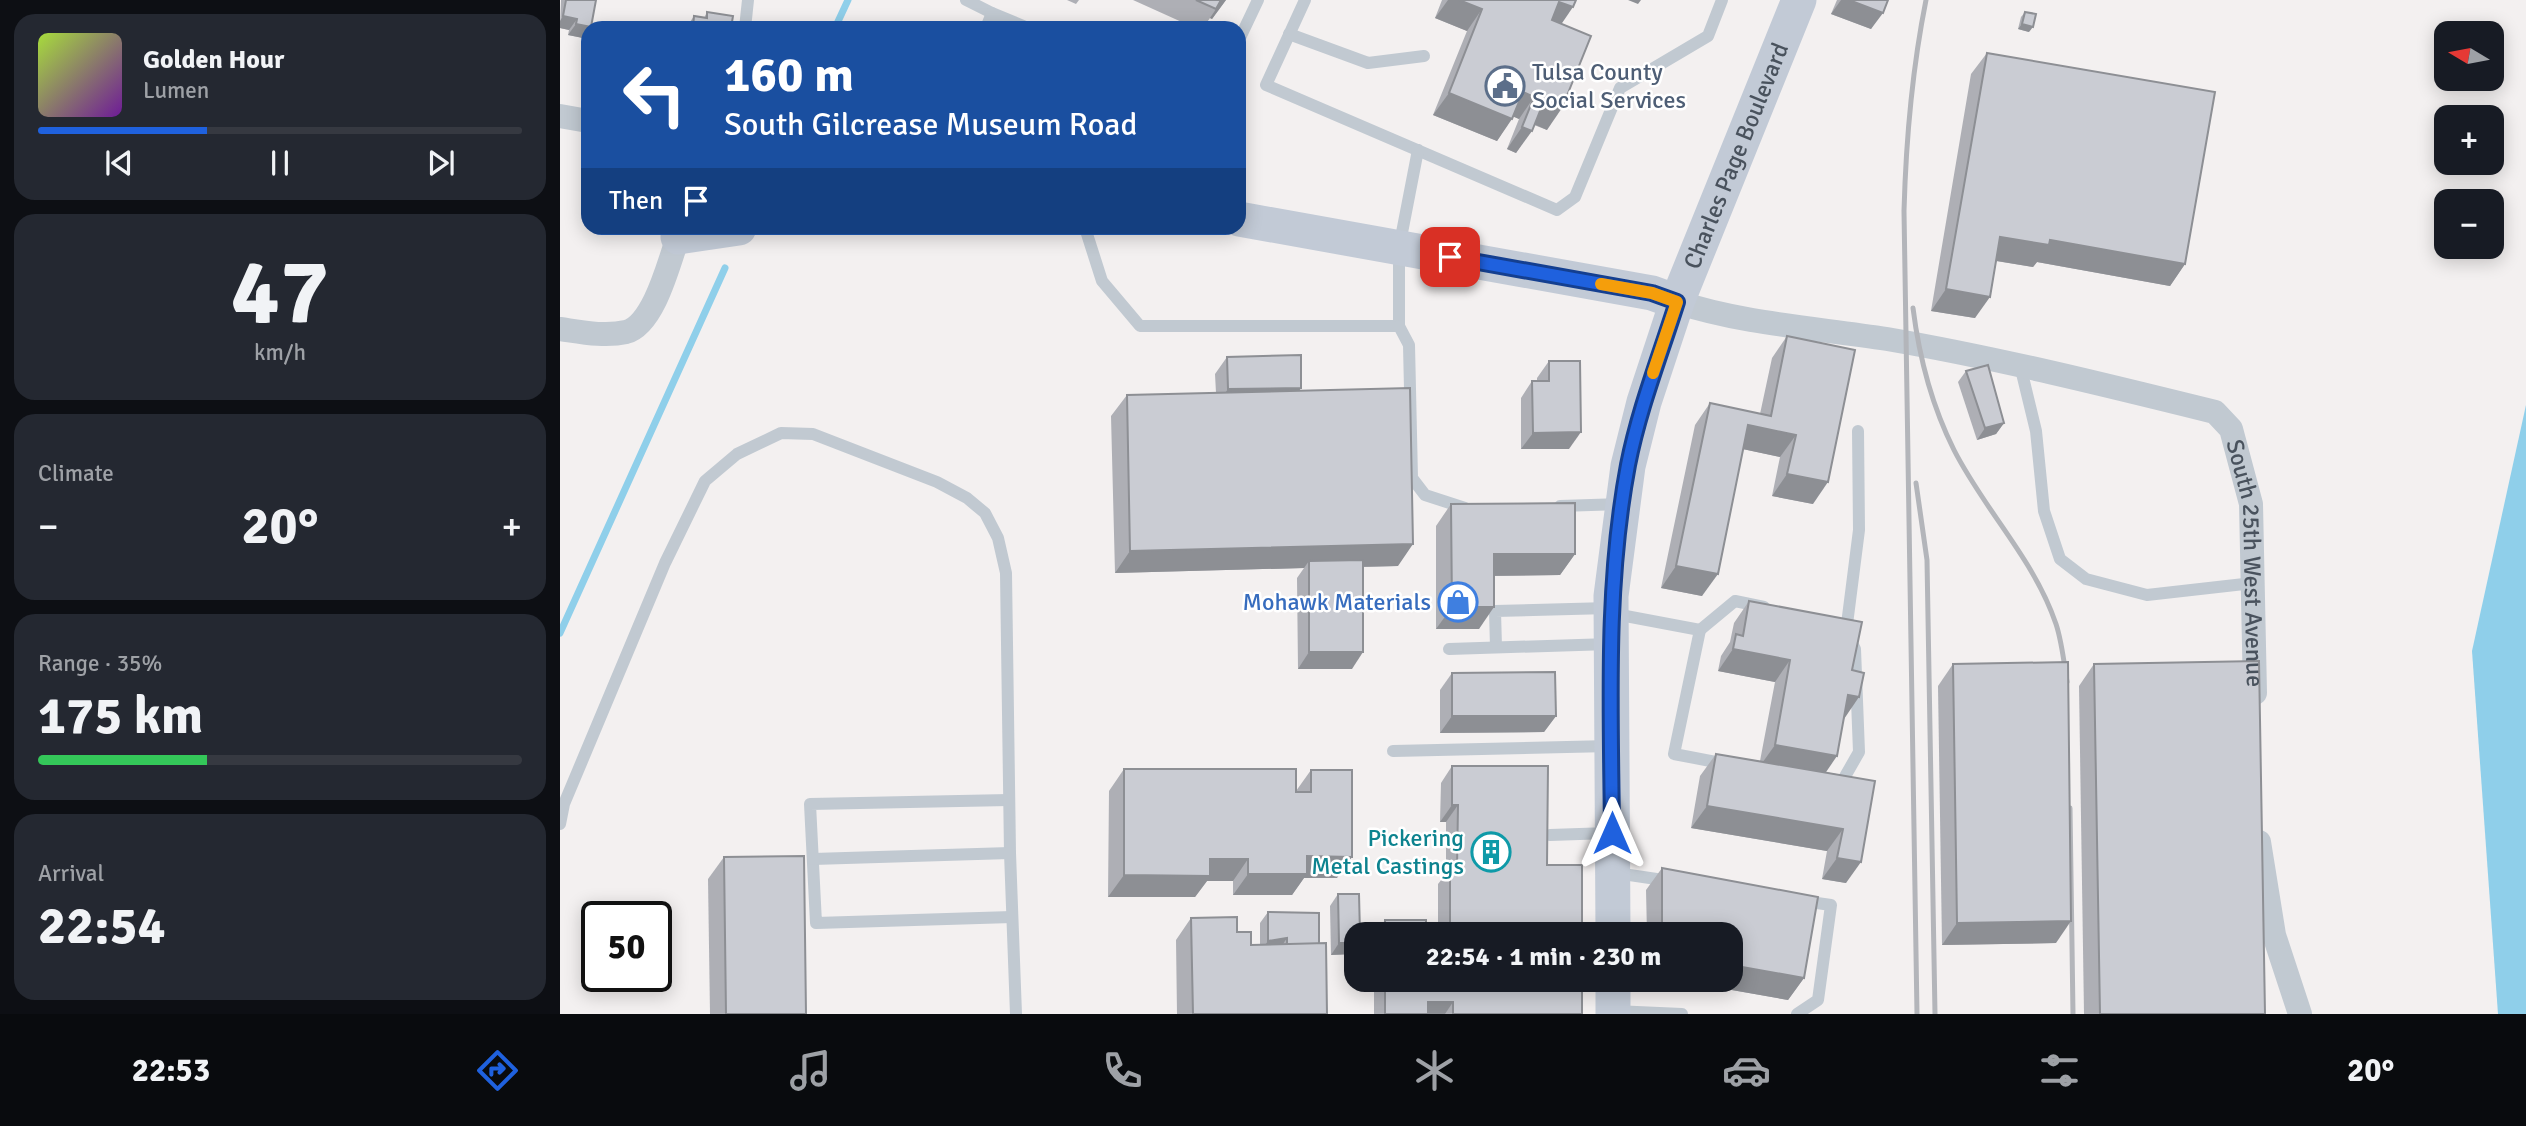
<!DOCTYPE html>
<html lang="en">
<head>
<meta charset="utf-8">
<style>
	:root { --surface:#171b24; --page:#242831; --text:#f1f3f6; --muted:#9ea1a6; --line:#363941; --accent:#1f61de }
	body { margin:0; font-family:Signika,sans-serif; background:var(--page); color:var(--text); height:100vh; display:flex; flex-direction:column; font-size:26px; white-space:nowrap }
	* { box-sizing:border-box; margin:0 }
	p { font-size:23px; color:var(--muted) }
	.icon { flex:none; width:38px; height:38px; fill:none; stroke:currentColor; stroke-width:2; stroke-linecap:round; stroke-linejoin:round }
	.map { position:relative; flex:1; overflow:hidden }
	.drawer { display:flex; flex-direction:column; gap:14px; padding:14px; background:#0d0f14; width:560px }
	.drawer>* { flex:none }
	.top-card { position:absolute; left:21px; top:21px; width:665px; height:214px; border-radius:21px; box-shadow:0 4px 18px #0003; background:#1a4fa0; color:#fff; overflow:hidden }
	.needle { width:46px; rotate:280deg }
	.controls { position:absolute; left:1874px; top:21px; display:grid; gap:14px }
	.controls a { display:grid; place-items:center; width:70px; height:70px; border-radius:14px; background:var(--surface); box-shadow:0 4px 18px #0003; font-size:35px }
	.speed { position:absolute; left:21px; top:901px; display:flex; gap:14px; font-size:35px; font-weight:700; text-align:center }
	.speed>* { display:grid; place-content:center; width:91px; height:91px; border-radius:50%; background:var(--surface); box-shadow:0 4px 18px #0003; line-height:1 }
	.speed .limit { border:4px solid #111; border-radius:10px; background:#fff; color:#111 }
	.pin { position:absolute; display:grid; place-items:center; width:60px; height:60px; color:#fff; margin:-30px; border-radius:14px; box-shadow:0 4px 10px #0006 }
	.me { position:absolute; width:77px; margin:-38px; rotate:0deg; stroke-linejoin:round; filter:drop-shadow(0 0 5px #0008) }
	.turn { display:flex; align-items:center; gap:24px; height:147px; padding:0 28px; font-size:32px }
	.turn .icon { width:91px; height:91px; stroke-width:2.5 }
	.turn b { display:block; font-size:49px; line-height:60px }
	.then { display:flex; align-items:center; height:66px; padding:0 28px; background:#0003; gap:14px; font-size:26px }
	.big { font-size:52px; font-weight:700; line-height:1.1 }
	.drawer .card { flex:1; display:flex; flex-direction:column; justify-content:center; gap:10px; min-width:0; padding:0 24px; border-radius:21px; background:var(--page) }
	.drawer .dial { align-items:center; gap:0 }
	.dial b { font-size:91px; line-height:1 }
	.song { display:flex; align-items:center; gap:21px }
	.cover { width:84px; height:84px; border-radius:10px; background:linear-gradient(135deg,hsl(80 70% 55%),hsl(280 70% 35%)) }
	.played { height:7px; border-radius:4px; background:linear-gradient(90deg,var(--accent) 35%,var(--line) 35%) }
	.keys { display:flex; justify-content:space-around; direction:ltr }
	.heat { display:flex; justify-content:space-between; align-items:center; font-size:38px; direction:ltr }
	.charge { height:10px; border-radius:5px; background:linear-gradient(90deg,#34c759 35%,var(--line) 0) }
	.trip { position:absolute; left:784px; top:922px; width:399px; height:70px; border-radius:21px; background:var(--surface); box-shadow:0 4px 18px #0003; font-weight:700; line-height:70px; text-align:center }
	.tab-bar { display:flex; height:112px; justify-content:space-around; align-items:center; background:#090b0e; color:var(--muted) }
	.tab-bar .icon { width:49px; height:49px }
	.tab-bar .active { color:var(--accent) }
	.tab-bar b { font-size:32px; color:var(--text) }
	main { display:flex; flex:1; min-height:0 }
	.map>svg:first-child { display:block }
	.water { fill:#8fcfea }
	.lines { fill:none; stroke-linecap:round; stroke-linejoin:round }
	.stream { stroke:#8fcfea; stroke-width:7 }
	.lane { stroke:#c1c9d1; stroke-width:12 }
	.street { stroke:#c1c9d1; stroke-width:24 }
	.secondary { stroke:#c2cad6; stroke-width:35 }
	.rail { stroke:#b3b5ba; stroke-width:5 }
	.wall { fill:#aeafb5 }
	.shaded-wall { fill:#8d8f94 }
	.building { fill:#caccd3; stroke:#8d8f94; stroke-width:2 }
	.route-casing { stroke:#143f90; stroke-width:18 }
	.route { stroke:#1f61de; stroke-width:12 }
	.slow { stroke:#f59e0b; stroke-width:12 }
	.labels { text-anchor:middle; stroke-width:5; stroke-linejoin:round; paint-order:stroke }
	.service-label { font-size:24px; fill:#4e5e75; stroke:#fff; text-anchor:start }
	.street-label { font-size:24px; fill:#49525d; stroke:#fff }
	.shop-label { font-size:24px; fill:#366cbe; stroke:#fff; text-anchor:end }
	.culture-label { font-size:24px; fill:#0d838f; stroke:#fff; text-anchor:end }
</style>
</head>
<body>
<main>
<section class="drawer">
<div class="card">
<div class="song"><i class="cover"></i><div><b>Golden Hour</b><p>Lumen</p></div></div>
<div class="played"></div>
<div class="keys"><svg class="icon" aria-label="previous" viewBox="0 0 24 24"><path d="M18 5L8 12l10 7zM5 5v14"/></svg><svg class="icon" aria-label="pause" viewBox="0 0 24 24"><path d="M8 5v14M16 5v14"/></svg><svg class="icon" aria-label="next" viewBox="0 0 24 24"><path d="M6 5l10 7-10 7zM19 5v14"/></svg></div>
</div>
<div class="card dial"><b>47</b><p>km/h</p></div>
<div class="card"><p>Climate</p>
<div class="heat"><a>−</a><b class="big">20°</b><a>+</a></div>
</div>
<div class="card"><p>Range · 35%</p><b class="big">175 km</b><div class="charge"></div></div>
<div class="card"><p>Arrival</p><b class="big">22:54</b></div>
</section>
<div class="map">
<svg width="1966" height="1014" viewBox="0 0 1966 1014">
	<rect width="100%" height="100%" fill="#f3f0f0"/>
	<path class="water" d="M1966,405V1014H1938L1912,651Z"/>
	<g class="lines">
		<g class="stream">
			<path d="M275,28L288,0"/>
			<path d="M0,633L165,268"/>
		</g>
		<g class="lane">
			<path d="M406,0L432,13"/>
			<path d="M745,0L706,85L997,210L1015,197L1060,88L1148,36L1162,0"/>
			<path d="M185,28L188,0"/>
			<path d="M426,28L432,13L468,28"/>
			<path d="M729,34L808,63L864,56"/>
			<path d="M679,40L698,0"/>
			<path d="M528,228L527,234L542,281L580,326H839V248L858,150"/>
			<path d="M839,326L849,345L852,478L865,495L905,508"/>
			<path d="M1460,365L1476,431L1484,511L1500,559L1526,579L1587,595L1693,583"/>
			<path d="M1000,506L1062,504"/>
			<path d="M1055,614L1140,630L1114,754L1166,764"/>
			<path d="M1140,630L1175,601L1204,607"/>
			<path d="M936,647L935,611L1049,608"/>
			<path d="M889,649L1050,644"/>
			<path d="M833,751L1050,746"/>
			<path d="M1279,787L1299,752L1295,649L1286,632L1299,530L1298,431"/>
			<path d="M449,800L250,804L256,923L452,917"/>
			<path d="M0,824L4,804L105,563L145,481L177,454L221,433L253,434L377,482L407,498L425,513L438,538L446,573L450,853L456,1014"/>
			<path d="M990,835L1049,833"/>
			<path d="M253,859L450,853"/>
			<path d="M1056,873L1110,881"/>
			<path d="M1054,1011L1122,1014"/>
			<path d="M1237,1014L1258,1000L1271,905L1243,901"/>
		</g>
		<g class="street">
			<path d="M0,116L28,121"/>
			<path id="s1" d="M1117,302C1184,324 1257,328 1327,339C1437,358 1546,385 1655,412L1671,429L1691,504L1695,693"/>
			<path d="M0,329C21,332 45,337 66,332C96,324 111,254 121,228"/>
			<path d="M1699,842L1714,935L1740,1014"/>
		</g>
		<g class="secondary">
			<path d="M679,219L1092,293L1117,302"/>
			<path d="M118,237L179,228"/>
			<path id="s2" d="M1053,934L1051,596L1068,466L1084,402L1117,302L1239,0"/>
			<path d="M1053,980V1014"/>
		</g>
		<g class="rail">
			<path d="M1353,308C1359,356 1372,406 1394,450C1425,511 1474,559 1496,624C1502,642 1504,663 1507,682"/>
			<path d="M1356,483L1367,560L1375,1014"/>
			<path d="M1510,808L1513,1014"/>
			<path d="M1357,1014L1344,211C1346,139 1352,70 1366,0"/>
		</g>
	</g>
	<g class="wall">
		<path d="M1,0H36L31,27L28,28L23,38L8,35L9,30L0,28Z"/>
		<path d="M507,0H519L516,4Z"/>
		<path d="M573,0H666L652,19L650,18L643,28H635Z"/>
		<path d="M882,0H1016L1001,24L987,130L974,125L956,153L947,149L959,119L953,116L937,141L873,115L907,31L875,18Z"/>
		<path d="M1277,0H1328L1311,29L1271,14Z"/>
		<path d="M147,12L172,22L176,28H126L134,16L144,18Z"/>
		<path d="M1465,12L1469,32L1458,29L1461,17Z"/>
		<path d="M1427,53L1625,264L1610,286L1477,262L1473,267L1436,261L1415,318L1371,311L1411,74Z"/>
		<path d="M1227,336L1253,504L1212,496L1220,457L1183,449L1142,596L1101,588L1135,425L1150,403L1200,414L1212,358Z"/>
		<path d="M667,357L741,388L739,391L838,566L803,567L792,669H738L737,578L744,568L555,573L551,416L567,395L656,393L655,374Z"/>
		<path d="M989,361L1009,449H961V398L972,381H977V378Z"/>
		<path d="M1406,371L1444,423L1436,434L1417,440L1398,382Z"/>
		<path d="M891,504L1015,554L1000,575L934,576L919,629H876V526Z"/>
		<path d="M1189,601L1284,719L1265,772L1315,781L1286,883L1262,879L1267,851L1131,828L1140,776L1156,754L1200,761L1215,682L1158,671L1161,656L1170,642L1174,623Z"/>
		<path d="M1393,664L1496,943L1382,945L1378,686Z"/>
		<path d="M1534,664L1705,1014H1524L1519,686Z"/>
		<path d="M892,673L996,716L984,732L880,733V690Z"/>
		<path d="M892,766L987,865L1022,934H878V884L886,874V822H880L881,783Z"/>
		<path d="M564,769L736,791L751,770L777,878H744L732,895H673V881H647L635,897H548L549,791Z"/>
		<path d="M164,857L246,1014H150L148,879Z"/>
		<path d="M1102,868L1258,897L1244,978L1228,1000L1115,980H1171V934H1087L1086,890Z"/>
		<path d="M778,894L796,934V948L792,954L771,955L770,906Z"/>
		<path d="M708,912L759,944L767,1014H617L616,940L631,918L677,932L691,945H700V923Z"/>
		<path d="M825,920L866,934H816Z"/>
		<path d="M55,976H95L87,988H55Z"/>
		<rect x="814" y="980" width="208" height="34"/>
	</g>
	<g class="shaded-wall">
		<path d="M659,0H666L652,19L650,18L656,9Z"/>
		<path d="M888,0H899L922,9L907,31L875,18Z"/>
		<path d="M1068,0H1081L1078,4Z"/>
		<path d="M1281,0H1289L1323,13L1311,29L1271,14Z"/>
		<path d="M999,2L1013,7L998,29L984,23Z"/>
		<path d="M3,16L17,19L9,30L0,28V21Z"/>
		<path d="M16,24L31,27L28,28V30L23,38L8,35Z"/>
		<path d="M1462,24L1473,27L1469,32L1458,29Z"/>
		<path d="M963,92L974,97L959,119L947,114Z"/>
		<path d="M889,93L952,119L937,141L873,115Z"/>
		<path d="M984,101L1002,108L987,130L969,122Z"/>
		<path d="M962,127L972,131L956,153L947,149Z"/>
		<path d="M1440,237L1490,240L1625,264L1610,286L1477,262L1473,267L1425,259Z"/>
		<path d="M1386,289L1430,297L1415,318L1371,311Z"/>
		<path d="M741,388L730,405L656,406L668,389Z"/>
		<path d="M1444,423L1436,434L1417,440L1425,428Z"/>
		<path d="M1188,425L1236,435L1220,457L1173,447Z"/>
		<path d="M1021,432L1009,449H961L973,433Z"/>
		<path d="M1227,474L1268,482L1253,504L1212,496Z"/>
		<path d="M853,544L838,566L749,568V561L744,568L555,573L570,551Z"/>
		<path d="M934,554H1015L1000,575L919,576Z"/>
		<path d="M1116,566L1158,574L1142,596L1101,588Z"/>
		<path d="M892,607H934L919,629H876Z"/>
		<path d="M1173,649L1230,660L1215,682L1158,671Z"/>
		<path d="M749,652H803L792,669H738Z"/>
		<path d="M1288,695L1299,697L1284,719Z"/>
		<path d="M892,716H996L984,732L880,733Z"/>
		<path d="M1215,745L1277,756L1262,778L1200,766Z"/>
		<path d="M892,805H898L886,822H880Z"/>
		<path d="M1147,806L1283,829L1267,851L1131,828Z"/>
		<path d="M747,856L792,857L777,878H744L732,895H673L688,874Z"/>
		<path d="M1277,858L1301,862L1286,883L1262,879Z"/>
		<path d="M650,859H688L673,881H647L635,897H548L564,875Z"/>
		<path d="M1511,921L1496,943L1382,945L1397,923Z"/>
		<path d="M727,938L719,950L700,952L708,941Z"/>
		<path d="M779,943H796V948L792,954L771,955Z"/>
		<path d="M1171,965L1244,978L1228,1000L1115,980H1171Z"/>
		<path d="M95,976L87,988H55L63,977Z"/>
		<path d="M868,1002H893L885,1014H860Z"/>
	</g>
	<g class="building">
		<path d="M6,0H36L31,27L16,24L17,19L3,16Z"/>
		<path d="M636,0H661L656,9Z"/>
		<path d="M899,0H1016L1013,7L999,2L992,20L1031,36L1002,108L984,101L972,131L962,127L974,97L963,92L952,119L889,93L922,9Z"/>
		<path d="M1289,0H1328L1323,13Z"/>
		<path d="M147,12L173,16L172,22L177,23L176,28H133L134,16L147,18Z"/>
		<path d="M1465,12L1476,14L1473,27L1462,24Z"/>
		<path d="M1427,53L1655,92L1625,264L1490,240L1489,245L1440,237L1430,297L1386,289Z"/>
		<path d="M1227,336L1295,350L1268,482L1227,474L1236,435L1188,425L1158,574L1116,566L1150,403L1211,416Z"/>
		<path d="M741,355V388L668,389L667,357Z"/>
		<path d="M989,361H1020L1021,432L973,433L972,381H989Z"/>
		<path d="M1428,365L1444,423L1425,428L1406,371Z"/>
		<path d="M850,388L853,544L570,551L567,395Z"/>
		<path d="M1015,503V554H934V607H892L891,504Z"/>
		<path d="M803,560V652H749V561Z"/>
		<path d="M1189,601L1302,622L1292,670L1304,673L1299,697L1288,695L1277,756L1215,745L1230,660L1173,649L1176,634L1183,636Z"/>
		<path d="M1699,661L1705,1014H1540L1534,664Z"/>
		<path d="M1508,662L1511,921L1397,923L1393,664Z"/>
		<path d="M995,672L996,716H892V673Z"/>
		<path d="M1156,754L1315,781L1301,862L1277,858L1283,829L1147,806Z"/>
		<path d="M892,766H988L987,865H1022V934H890V868H897L898,805H892Z"/>
		<path d="M564,769H736V792H751V770H792V857L747,856V874H688V859H650V876L564,875Z"/>
		<path d="M244,856L246,1014H166L164,857Z"/>
		<path d="M1102,868L1258,897L1244,978L1171,965V934H1102Z"/>
		<path d="M778,894H799L800,934H796V943H779Z"/>
		<path d="M708,912L759,913V944H727V938L708,941Z"/>
		<rect x="62" y="915" width="32" height="2"/>
		<path d="M677,917V932H691V945L766,943L767,1014H633L631,918Z"/>
		<rect x="825" y="920" width="41" height="14"/>
		<path d="M825,980H1022V1014H893V1002H868V1014H825Z"/>
	</g>
	<g class="lines">
		<g class="route-casing">
			<path id="route" d="M890,257L1092,293L1117,302C1100,356 1079,409 1068,465C1045,587 1051,710 1052,833"/>
		</g>
		<use href="#route" class="route"/>
		<path class="slow" d="M1041,284L1092,293L1117,302L1093,373"/>
	</g>
	<defs>
		<g id="civic-ring" transform="scale(2.0125)"><circle r="9.5" fill="#fff" stroke="#5c6f8a" stroke-width="1.5"/><path d="M-.6-6.5H3V-4.5H.6V-3L4-1V1h2V6H-6V1h2V-1L-.6-3ZM-1.2 2.5V6h2.4V2.5Z" fill="#5c6f8a"/></g>
		<g id="shop-ring" transform="scale(2.0125)"><circle r="9.5" fill="#fff" stroke="#3f7fe0" stroke-width="1.5"/><path d="M-5-2.5h2.3a2.7 3.5 0 0 1 5.4 0H5L5.5 6h-11ZM-1.5-2.5h3a1.5 2.3 0 0 0-3 0Z" fill="#3f7fe0"/></g>
		<g id="building-ring" transform="scale(2.0125)"><circle r="9.5" fill="#fff" stroke="#0f9aa8" stroke-width="1.5"/><path d="M-4-6H4V6H1V3H-1V6H-4ZM-2.5-4.3h1.7v1.8h-1.7ZM.8-4.3h1.7v1.8H.8ZM-2.5-1h1.7V.8h-1.7ZM.8-1h1.7V.8H.8Z" fill="#0f9aa8"/></g>
	</defs>
	<g fill-rule="evenodd">
		<use href="#civic-ring" x="945" y="86"/>
		<use href="#shop-ring" x="898" y="602"/>
		<use href="#building-ring" x="931" y="852"/>
	</g>
	<g class="labels">
		<g class="service-label">
			<text x="972" y="80">Tulsa County<tspan x="972" dy="28">Social Services</tspan></text>
		</g>
		<g class="street-label">
			<text dy="8" stroke="none"><textPath href="#s2" startOffset="798">Charles Page Boulevard</textPath></text>
			<text dy="8" stroke="none"><textPath href="#s1" startOffset="709">South 25th West Avenue</textPath></text>
		</g>
		<g class="shop-label">
			<text x="871" y="610">Mohawk Materials</text>
		</g>
		<g class="culture-label">
			<text x="904" y="846">Pickering<tspan x="904" dy="28">Metal Castings</tspan></text>
		</g>
	</g>
</svg>
<div class="controls">
<a><svg class="needle" viewBox="-14 -14 28 28"><path d="M0-13l5 13h-10z" fill="#e53935"/><path d="M0 13l5-13h-10z" fill="#9ea1a6"/></svg></a>
<a>+</a>
<a>−</a>
</div>
<div class="speed"><div class="limit">50</div></div>
<div class="pin" style="left:890px;top:257px;background:#d93025"><svg class="icon" aria-label="arrive" viewBox="0 0 24 24"><path d="M6 21V4h12l-3 4 3 4H6"/></svg></div>
<svg class="me" style="left:1052px;top:833px" viewBox="-20 -20 40 40"><path d="M0-17L14 15 0 8-14 15z" fill="#1f61de" stroke="#fff" stroke-width="4"/></svg>
<div class="trip">22:54 · 1 min · 230 m</div>
<div class="top-card">
<div class="turn"><svg class="icon" aria-label="left" viewBox="0 0 24 24"><path d="M17 20v-9H6M10 6l-5 5 5 5"/></svg><div><b>160 m</b>South Gilcrease Museum Road</div></div>
<div class="then">Then<svg class="icon" aria-label="arrive" viewBox="0 0 24 24"><path d="M6 21V4h12l-3 4 3 4H6"/></svg></div>
</div>
</div>
</main>
<nav class="tab-bar">
<b>22:53</b>
<svg class="icon active" aria-label="directions" viewBox="0 0 24 24"><path d="M12 3l9 9-9 9-9-9zM9 14v-3h6M13 9l2 2-2 2"/></svg>
<svg class="icon" aria-label="music" viewBox="0 0 24 24"><path d="M9 18V5l10-2v13"/><circle cx="6" cy="18" r="3"/><circle cx="16" cy="16" r="3"/></svg>
<svg class="icon" aria-label="phone" viewBox="0 0 24 24"><path d="M5 4h4l2 5-3 2q2 4 5 5l2-3 5 2v4C11 20 4 13 5 4z"/></svg>
<svg class="icon" aria-label="climate" viewBox="0 0 24 24"><path d="M12 3v18M4 7l16 10M4 17L20 7"/></svg>
<svg class="icon" aria-label="car" viewBox="0 0 24 24"><path d="M5 17H2v-5l4-1 3-4h7l3 4 3 1v5h-3M9 17h6M6 11h13"/><circle cx="7" cy="17" r="2"/><circle cx="17" cy="17" r="2"/></svg>
<svg class="icon" aria-label="filters" viewBox="0 0 24 24"><path d="M4 7h16M4 17h16"/><circle cx="9" cy="7" r="2"/><circle cx="15" cy="17" r="2"/></svg>
<b>20°</b>
</nav>
</body>
</html>
